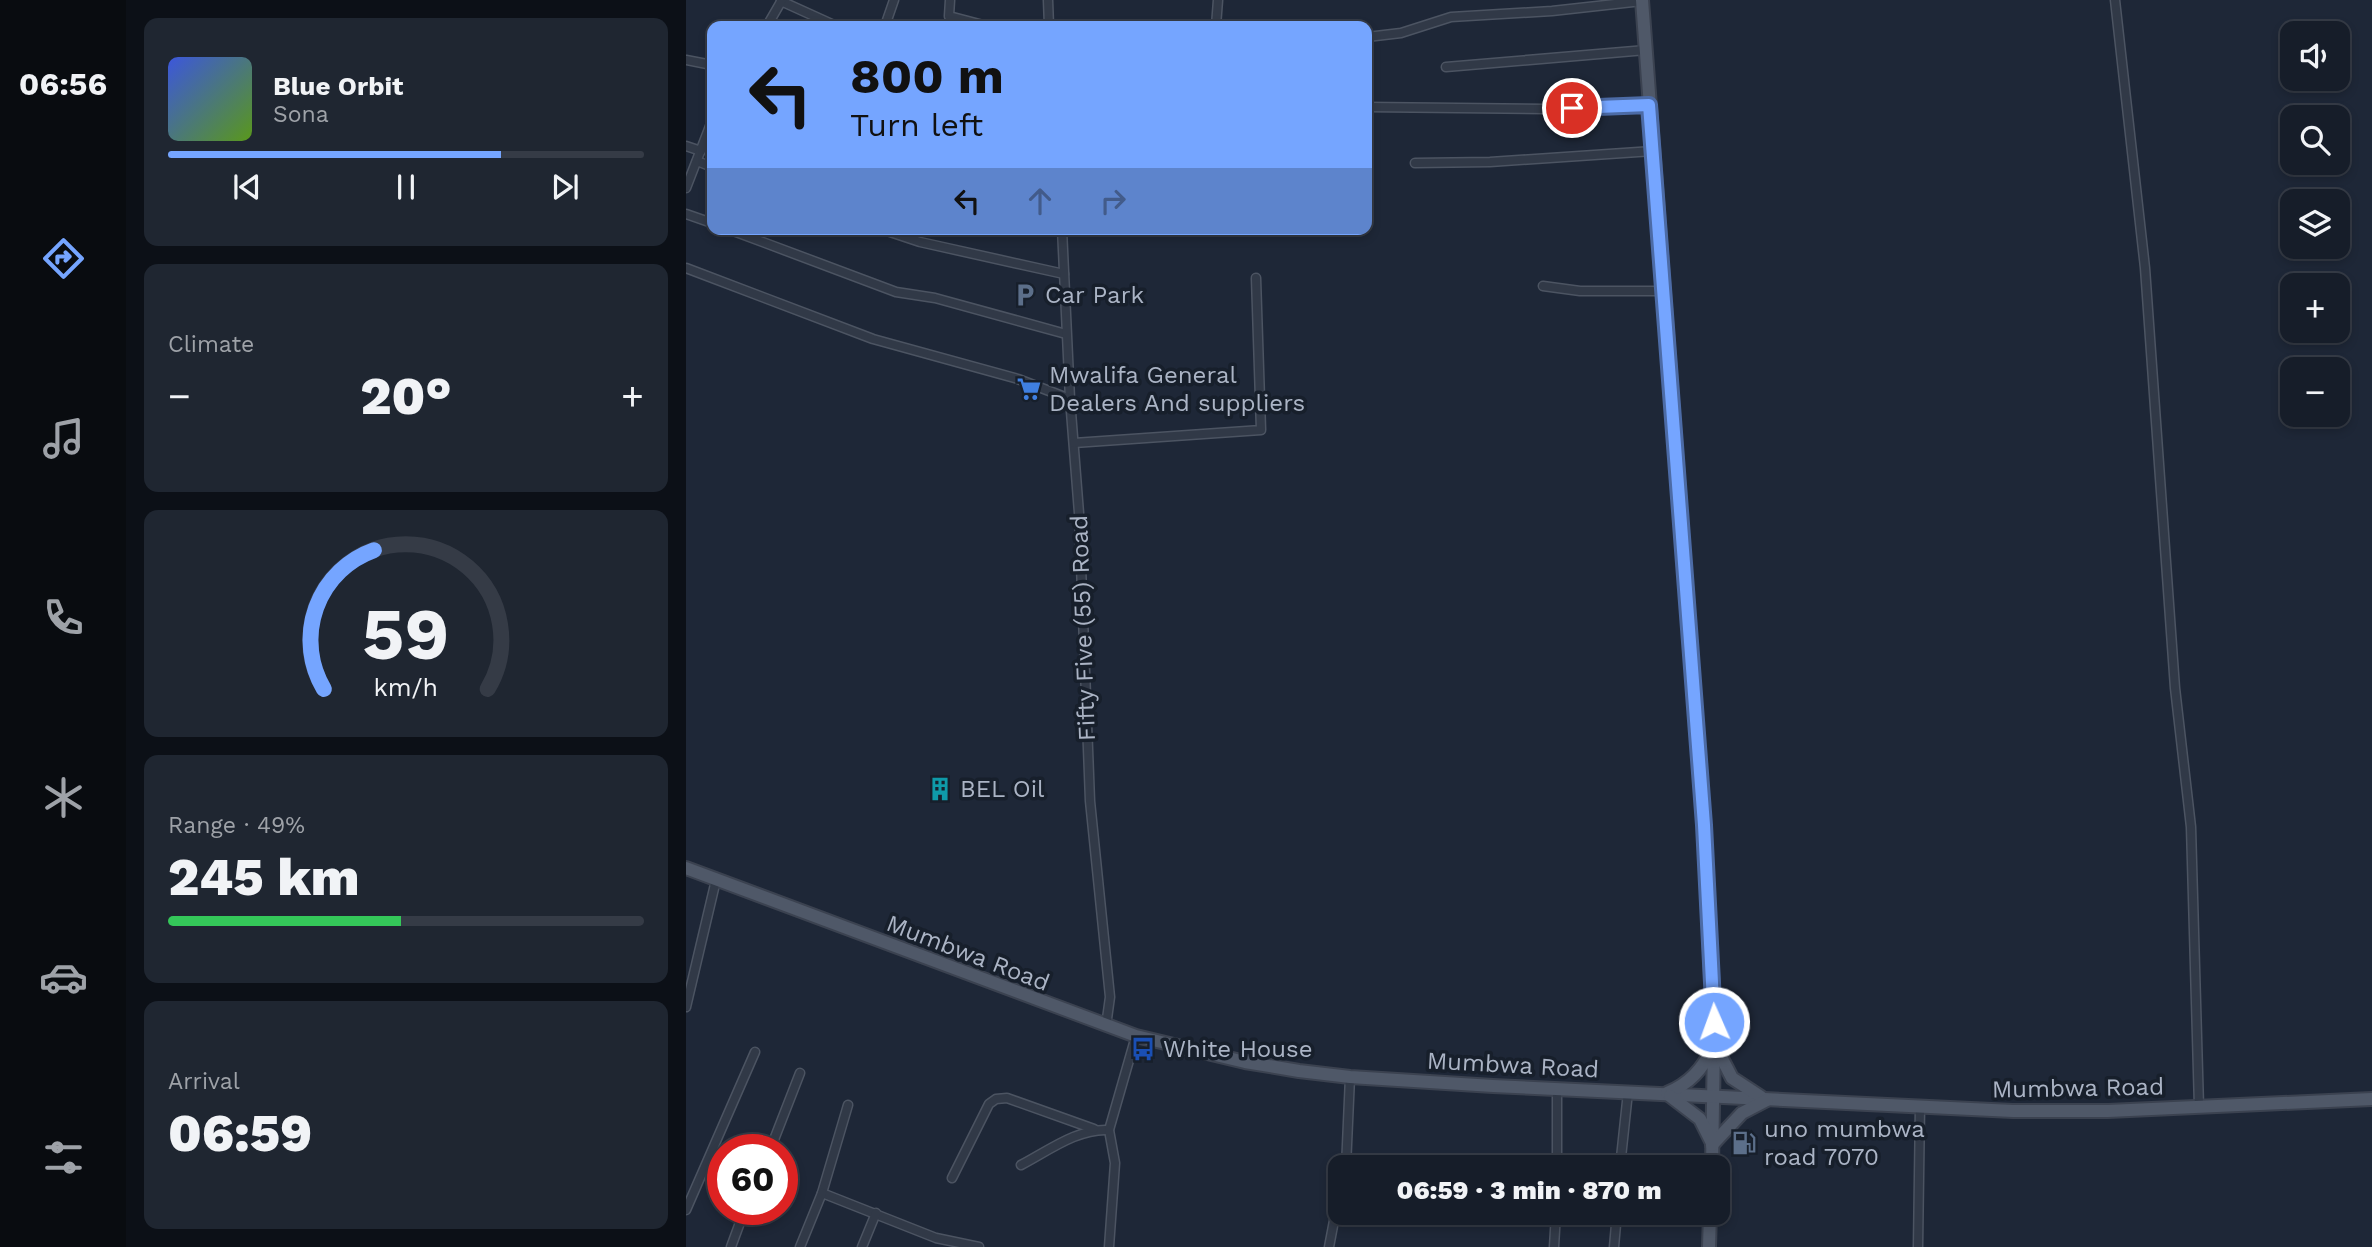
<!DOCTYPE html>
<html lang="en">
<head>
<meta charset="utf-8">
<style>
	:root { --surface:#161d29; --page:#1f2631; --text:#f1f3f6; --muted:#9ea2a8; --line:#353b46; --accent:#75a5ff }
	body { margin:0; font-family:"Work Sans",sans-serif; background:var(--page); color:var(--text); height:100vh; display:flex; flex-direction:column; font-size:26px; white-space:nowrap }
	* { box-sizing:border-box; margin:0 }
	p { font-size:23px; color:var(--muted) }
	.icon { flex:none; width:38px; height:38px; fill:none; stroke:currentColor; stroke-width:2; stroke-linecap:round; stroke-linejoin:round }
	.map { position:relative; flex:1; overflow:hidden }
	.details { display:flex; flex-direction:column; gap:18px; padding:18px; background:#0c1017; width:560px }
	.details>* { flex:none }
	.banner { position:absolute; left:21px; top:21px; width:665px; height:214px; border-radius:14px; box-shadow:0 4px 10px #0003,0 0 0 2px var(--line); background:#75a5ff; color:#111; overflow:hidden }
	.fabs { position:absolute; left:1594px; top:21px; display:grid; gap:14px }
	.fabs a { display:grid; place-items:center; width:70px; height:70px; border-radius:14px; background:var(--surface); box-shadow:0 4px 10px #0003,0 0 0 2px var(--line); font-size:35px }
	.speed { position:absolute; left:21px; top:1134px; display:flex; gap:14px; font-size:35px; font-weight:700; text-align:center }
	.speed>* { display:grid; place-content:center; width:91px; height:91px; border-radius:50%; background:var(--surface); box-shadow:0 4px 10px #0003,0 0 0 2px var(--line); line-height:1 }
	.speed .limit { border:10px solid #d22; background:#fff; color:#111 }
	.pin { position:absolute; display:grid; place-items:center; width:60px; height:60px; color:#fff; margin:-30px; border:4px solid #fff; border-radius:50%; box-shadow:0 2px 7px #0007 }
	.me { position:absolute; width:77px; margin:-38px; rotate:358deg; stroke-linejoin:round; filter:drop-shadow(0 0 5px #0008) }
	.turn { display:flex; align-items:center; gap:24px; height:147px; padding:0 28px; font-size:32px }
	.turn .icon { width:91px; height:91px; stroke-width:2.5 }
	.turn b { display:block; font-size:49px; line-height:60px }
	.lanes { display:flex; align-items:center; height:66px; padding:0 28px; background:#0003; justify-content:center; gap:35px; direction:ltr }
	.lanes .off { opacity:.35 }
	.big { font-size:52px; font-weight:800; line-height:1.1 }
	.details .widget { flex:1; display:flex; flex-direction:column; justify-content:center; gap:10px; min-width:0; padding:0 24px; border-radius:14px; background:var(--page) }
	.details .dial { align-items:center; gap:0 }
	.dial svg { height:182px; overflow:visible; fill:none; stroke:var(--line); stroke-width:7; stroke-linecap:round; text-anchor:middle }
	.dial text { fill:var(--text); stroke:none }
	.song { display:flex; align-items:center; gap:21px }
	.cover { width:84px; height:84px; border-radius:10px; background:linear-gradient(135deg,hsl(230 70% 55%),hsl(90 70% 35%)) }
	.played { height:7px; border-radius:4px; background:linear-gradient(90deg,var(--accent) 70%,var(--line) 70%) }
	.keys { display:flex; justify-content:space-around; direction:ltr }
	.heat { display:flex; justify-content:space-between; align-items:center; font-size:38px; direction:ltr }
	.charge { height:10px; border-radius:5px; background:linear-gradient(90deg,#34c759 49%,var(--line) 0) }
	.trip { position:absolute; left:642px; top:1155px; width:402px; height:70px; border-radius:14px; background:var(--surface); box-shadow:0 4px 10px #0003,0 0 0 2px var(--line); font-weight:800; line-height:70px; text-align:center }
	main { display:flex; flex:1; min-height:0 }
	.tab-bar { display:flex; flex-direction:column; width:126px; justify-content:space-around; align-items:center; background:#090c10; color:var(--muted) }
	.tab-bar .icon { width:49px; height:49px }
	.tab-bar .selected { color:var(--accent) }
	.tab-bar b { font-size:32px; color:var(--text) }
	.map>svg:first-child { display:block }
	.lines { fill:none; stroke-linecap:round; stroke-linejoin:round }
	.minor-casing { stroke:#4c5462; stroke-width:11 }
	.primary-casing { stroke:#3b4250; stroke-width:16 }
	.minor { stroke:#313947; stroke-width:8 }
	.primary { stroke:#4f5868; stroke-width:12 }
	.route-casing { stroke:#4c6ba6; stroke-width:18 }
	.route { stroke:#75a5ff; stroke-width:12 }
	.labels { text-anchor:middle; stroke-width:7; stroke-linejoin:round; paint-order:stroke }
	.poi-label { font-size:24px; fill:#abb4c5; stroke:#171f2b; text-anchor:start }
	.street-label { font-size:24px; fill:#abb4c5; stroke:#171f2b }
</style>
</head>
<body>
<main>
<nav class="tab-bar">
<b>06:56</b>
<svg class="icon selected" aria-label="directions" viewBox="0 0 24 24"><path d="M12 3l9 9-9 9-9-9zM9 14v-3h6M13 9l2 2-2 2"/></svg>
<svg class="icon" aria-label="music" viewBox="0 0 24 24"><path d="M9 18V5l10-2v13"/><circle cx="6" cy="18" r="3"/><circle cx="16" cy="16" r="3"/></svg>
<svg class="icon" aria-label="phone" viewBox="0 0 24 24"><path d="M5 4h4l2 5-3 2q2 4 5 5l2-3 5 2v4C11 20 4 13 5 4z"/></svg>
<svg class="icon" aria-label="climate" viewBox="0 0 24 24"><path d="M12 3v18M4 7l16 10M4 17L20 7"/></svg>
<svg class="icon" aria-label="car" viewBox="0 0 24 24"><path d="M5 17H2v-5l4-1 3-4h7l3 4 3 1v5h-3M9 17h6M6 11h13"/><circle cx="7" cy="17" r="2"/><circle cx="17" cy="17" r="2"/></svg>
<svg class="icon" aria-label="filters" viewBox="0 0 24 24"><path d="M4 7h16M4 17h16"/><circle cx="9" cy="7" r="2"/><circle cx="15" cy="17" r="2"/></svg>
</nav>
<section class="details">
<div class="widget">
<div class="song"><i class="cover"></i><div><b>Blue Orbit</b><p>Sona</p></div></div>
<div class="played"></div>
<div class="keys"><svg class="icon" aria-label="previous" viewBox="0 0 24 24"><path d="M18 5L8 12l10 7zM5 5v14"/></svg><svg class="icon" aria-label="pause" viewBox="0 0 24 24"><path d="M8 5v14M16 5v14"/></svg><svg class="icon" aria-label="next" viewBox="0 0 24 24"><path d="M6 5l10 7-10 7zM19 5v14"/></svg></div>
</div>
<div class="widget"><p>Climate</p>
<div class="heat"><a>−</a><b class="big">20°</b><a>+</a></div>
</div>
<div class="widget dial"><svg viewBox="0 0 100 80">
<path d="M14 69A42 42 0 1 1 86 69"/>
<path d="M14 69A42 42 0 0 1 36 8" stroke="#75a5ff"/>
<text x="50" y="56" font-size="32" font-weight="700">59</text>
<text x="50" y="72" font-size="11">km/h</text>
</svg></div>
<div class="widget"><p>Range · 49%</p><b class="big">245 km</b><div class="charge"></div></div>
<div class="widget"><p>Arrival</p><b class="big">06:59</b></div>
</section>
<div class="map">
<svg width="1686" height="1247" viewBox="0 0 1686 1247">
	<rect width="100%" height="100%" fill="#1e2737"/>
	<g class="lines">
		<g class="minor-casing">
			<g id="minor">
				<path d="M264,0L263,16L301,26"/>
				<path d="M362,0L363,26"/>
				<path d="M1429,0L1459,268L1489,688L1505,827L1513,1107"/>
				<path d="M95,1L150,26"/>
				<path d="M81,26L96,0"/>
				<path d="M199,26L208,0"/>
				<path d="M530,26L532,0"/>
				<path d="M681,37L715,33L765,17L866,11L956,1"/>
				<path d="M0,60L26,65"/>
				<path d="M760,67L960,50"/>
				<path d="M681,107L861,109L963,105"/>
				<path d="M0,146L15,151"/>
				<path d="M11,161L26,167"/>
				<path d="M729,163L804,162L967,151"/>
				<path d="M0,188L26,121"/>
				<path d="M0,214L26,223"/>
				<path d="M42,229L210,292L249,298L380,334"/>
				<path d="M195,229L234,242L378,274"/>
				<path d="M376,229L384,399L393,513L404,801L424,997L420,1026"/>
				<path d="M0,268L187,339L332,379L384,399"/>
				<path d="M857,286L894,291H978"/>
				<path d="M388,443L575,430L570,278"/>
				<path d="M0,1007L30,880"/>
				<path d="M162,1105L136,1193L250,1238L293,1247"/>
				<path d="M84,1150L114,1073"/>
				<path d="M335,1165C362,1151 392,1128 423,1130"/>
				<path d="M660,1167L664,1077"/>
				<path d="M871,1167V1088"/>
				<path d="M934,1167L942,1092"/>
				<path d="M266,1178L303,1104L310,1099L321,1098L408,1129"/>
				<path d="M0,1210L69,1052"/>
				<path d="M45,1247L59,1209"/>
				<path d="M114,1247L136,1193"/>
				<path d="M176,1247L190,1213"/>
				<path d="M423,1247L429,1163L423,1130L450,1036"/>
				<path d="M643,1247L654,1189"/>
				<path d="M868,1247L870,1213"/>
				<path d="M928,1247L931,1213"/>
				<path d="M1232,1247L1234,1106"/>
			</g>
		</g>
		<g class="primary-casing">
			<g id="primary">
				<path d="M956,0L1018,825L1028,1041L1026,1167"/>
				<path d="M0,868L450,1036L559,1062L613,1071L664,1077L807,1086L1327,1111H1422L1686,1099"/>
				<path d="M1032,1051L1046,1078L1075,1097"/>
				<path d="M981,1093C1003,1084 1017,1070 1026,1048"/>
				<path d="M984,1096L1014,1119L1025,1141"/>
				<path d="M1026,1145L1056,1113L1081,1100"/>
				<path d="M1023,1247L1024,1213"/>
			</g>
		</g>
		<use href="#minor" class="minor"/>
		<use href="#primary" class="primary"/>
	</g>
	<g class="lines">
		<g class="route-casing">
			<path id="route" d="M886,108L963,105L1018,825L1028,1022"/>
		</g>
		<use href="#route" class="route"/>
	</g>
	<defs>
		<g id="parking-bare" transform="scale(1.89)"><path d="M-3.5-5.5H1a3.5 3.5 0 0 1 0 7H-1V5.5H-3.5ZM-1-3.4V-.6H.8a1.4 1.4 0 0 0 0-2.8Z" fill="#5c6f8a" stroke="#171f2b" stroke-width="2.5" paint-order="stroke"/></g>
		<g id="supermarket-bare" transform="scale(1.89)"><path d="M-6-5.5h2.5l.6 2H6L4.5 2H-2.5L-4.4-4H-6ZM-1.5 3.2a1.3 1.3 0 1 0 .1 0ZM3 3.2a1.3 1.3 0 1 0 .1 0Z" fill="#3f7fe0" stroke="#171f2b" stroke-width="2.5" paint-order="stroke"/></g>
		<g id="building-bare" transform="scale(1.89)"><path d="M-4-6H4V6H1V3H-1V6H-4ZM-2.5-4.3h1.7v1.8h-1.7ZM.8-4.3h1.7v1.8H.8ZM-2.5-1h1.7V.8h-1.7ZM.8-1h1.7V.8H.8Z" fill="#0f9aa8" stroke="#171f2b" stroke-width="2.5" paint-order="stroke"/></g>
		<g id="bus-bare" transform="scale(1.89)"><path d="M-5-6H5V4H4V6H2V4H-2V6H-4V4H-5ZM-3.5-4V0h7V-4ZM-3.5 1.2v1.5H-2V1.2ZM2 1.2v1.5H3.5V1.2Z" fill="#1a4fb4" stroke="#171f2b" stroke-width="2.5" paint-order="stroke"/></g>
		<g id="fuel-bare" transform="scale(1.89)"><path d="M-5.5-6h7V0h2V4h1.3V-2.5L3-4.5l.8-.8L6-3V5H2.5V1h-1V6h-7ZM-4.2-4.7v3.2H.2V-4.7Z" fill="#5c6f8a" stroke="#171f2b" stroke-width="2.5" paint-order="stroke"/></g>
	</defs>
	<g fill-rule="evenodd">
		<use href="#parking-bare" x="339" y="295"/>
		<use href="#supermarket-bare" x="343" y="389"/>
		<use href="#building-bare" x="254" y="789"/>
		<use href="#bus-bare" x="457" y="1049"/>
		<use href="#fuel-bare" x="1058" y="1143"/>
	</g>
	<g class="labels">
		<g class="poi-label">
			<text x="359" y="303">Car Park</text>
			<text x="363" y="383">Mwalifa General<tspan x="363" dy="28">Dealers And suppliers</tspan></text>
			<text x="274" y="797">BEL Oil</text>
			<text x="477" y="1057">White House</text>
			<text x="1078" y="1137">uno mumbwa<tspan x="1078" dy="28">road 7070</tspan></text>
		</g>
		<g class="street-label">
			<text transform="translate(397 628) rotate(-92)" y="8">Fifty Five (55) Road</text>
			<text transform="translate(282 953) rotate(21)" y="8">Mumbwa Road</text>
			<text transform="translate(827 1065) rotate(3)" y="8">Mumbwa Road</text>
			<text transform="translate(1392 1088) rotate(-1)" y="8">Mumbwa Road</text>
		</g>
	</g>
</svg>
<div class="fabs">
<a><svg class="icon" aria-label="sound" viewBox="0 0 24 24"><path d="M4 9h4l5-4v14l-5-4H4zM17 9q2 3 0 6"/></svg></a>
<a><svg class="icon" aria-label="search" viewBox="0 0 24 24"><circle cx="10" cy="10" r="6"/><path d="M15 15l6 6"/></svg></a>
<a><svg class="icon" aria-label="layers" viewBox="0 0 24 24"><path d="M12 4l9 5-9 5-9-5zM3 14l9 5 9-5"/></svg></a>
<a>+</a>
<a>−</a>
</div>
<div class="speed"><div class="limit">60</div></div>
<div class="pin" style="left:886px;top:108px;background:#d93025"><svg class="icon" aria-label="arrive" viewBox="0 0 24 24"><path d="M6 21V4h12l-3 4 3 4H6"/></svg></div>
<svg class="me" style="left:1028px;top:1022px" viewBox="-20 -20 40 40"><circle r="17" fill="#75a5ff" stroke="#fff" stroke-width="3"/><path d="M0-11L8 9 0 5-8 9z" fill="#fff"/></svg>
<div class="trip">06:59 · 3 min · 870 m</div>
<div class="banner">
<div class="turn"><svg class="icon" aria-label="left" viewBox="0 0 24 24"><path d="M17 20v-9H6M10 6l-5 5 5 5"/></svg><div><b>800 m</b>Turn left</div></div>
<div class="lanes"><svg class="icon" aria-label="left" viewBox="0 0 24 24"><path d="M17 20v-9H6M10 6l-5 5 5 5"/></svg><svg class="icon off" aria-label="ahead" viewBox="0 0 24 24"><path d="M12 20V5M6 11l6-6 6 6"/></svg><svg class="icon off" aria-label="right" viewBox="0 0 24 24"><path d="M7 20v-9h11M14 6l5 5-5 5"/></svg></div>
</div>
</div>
</main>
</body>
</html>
